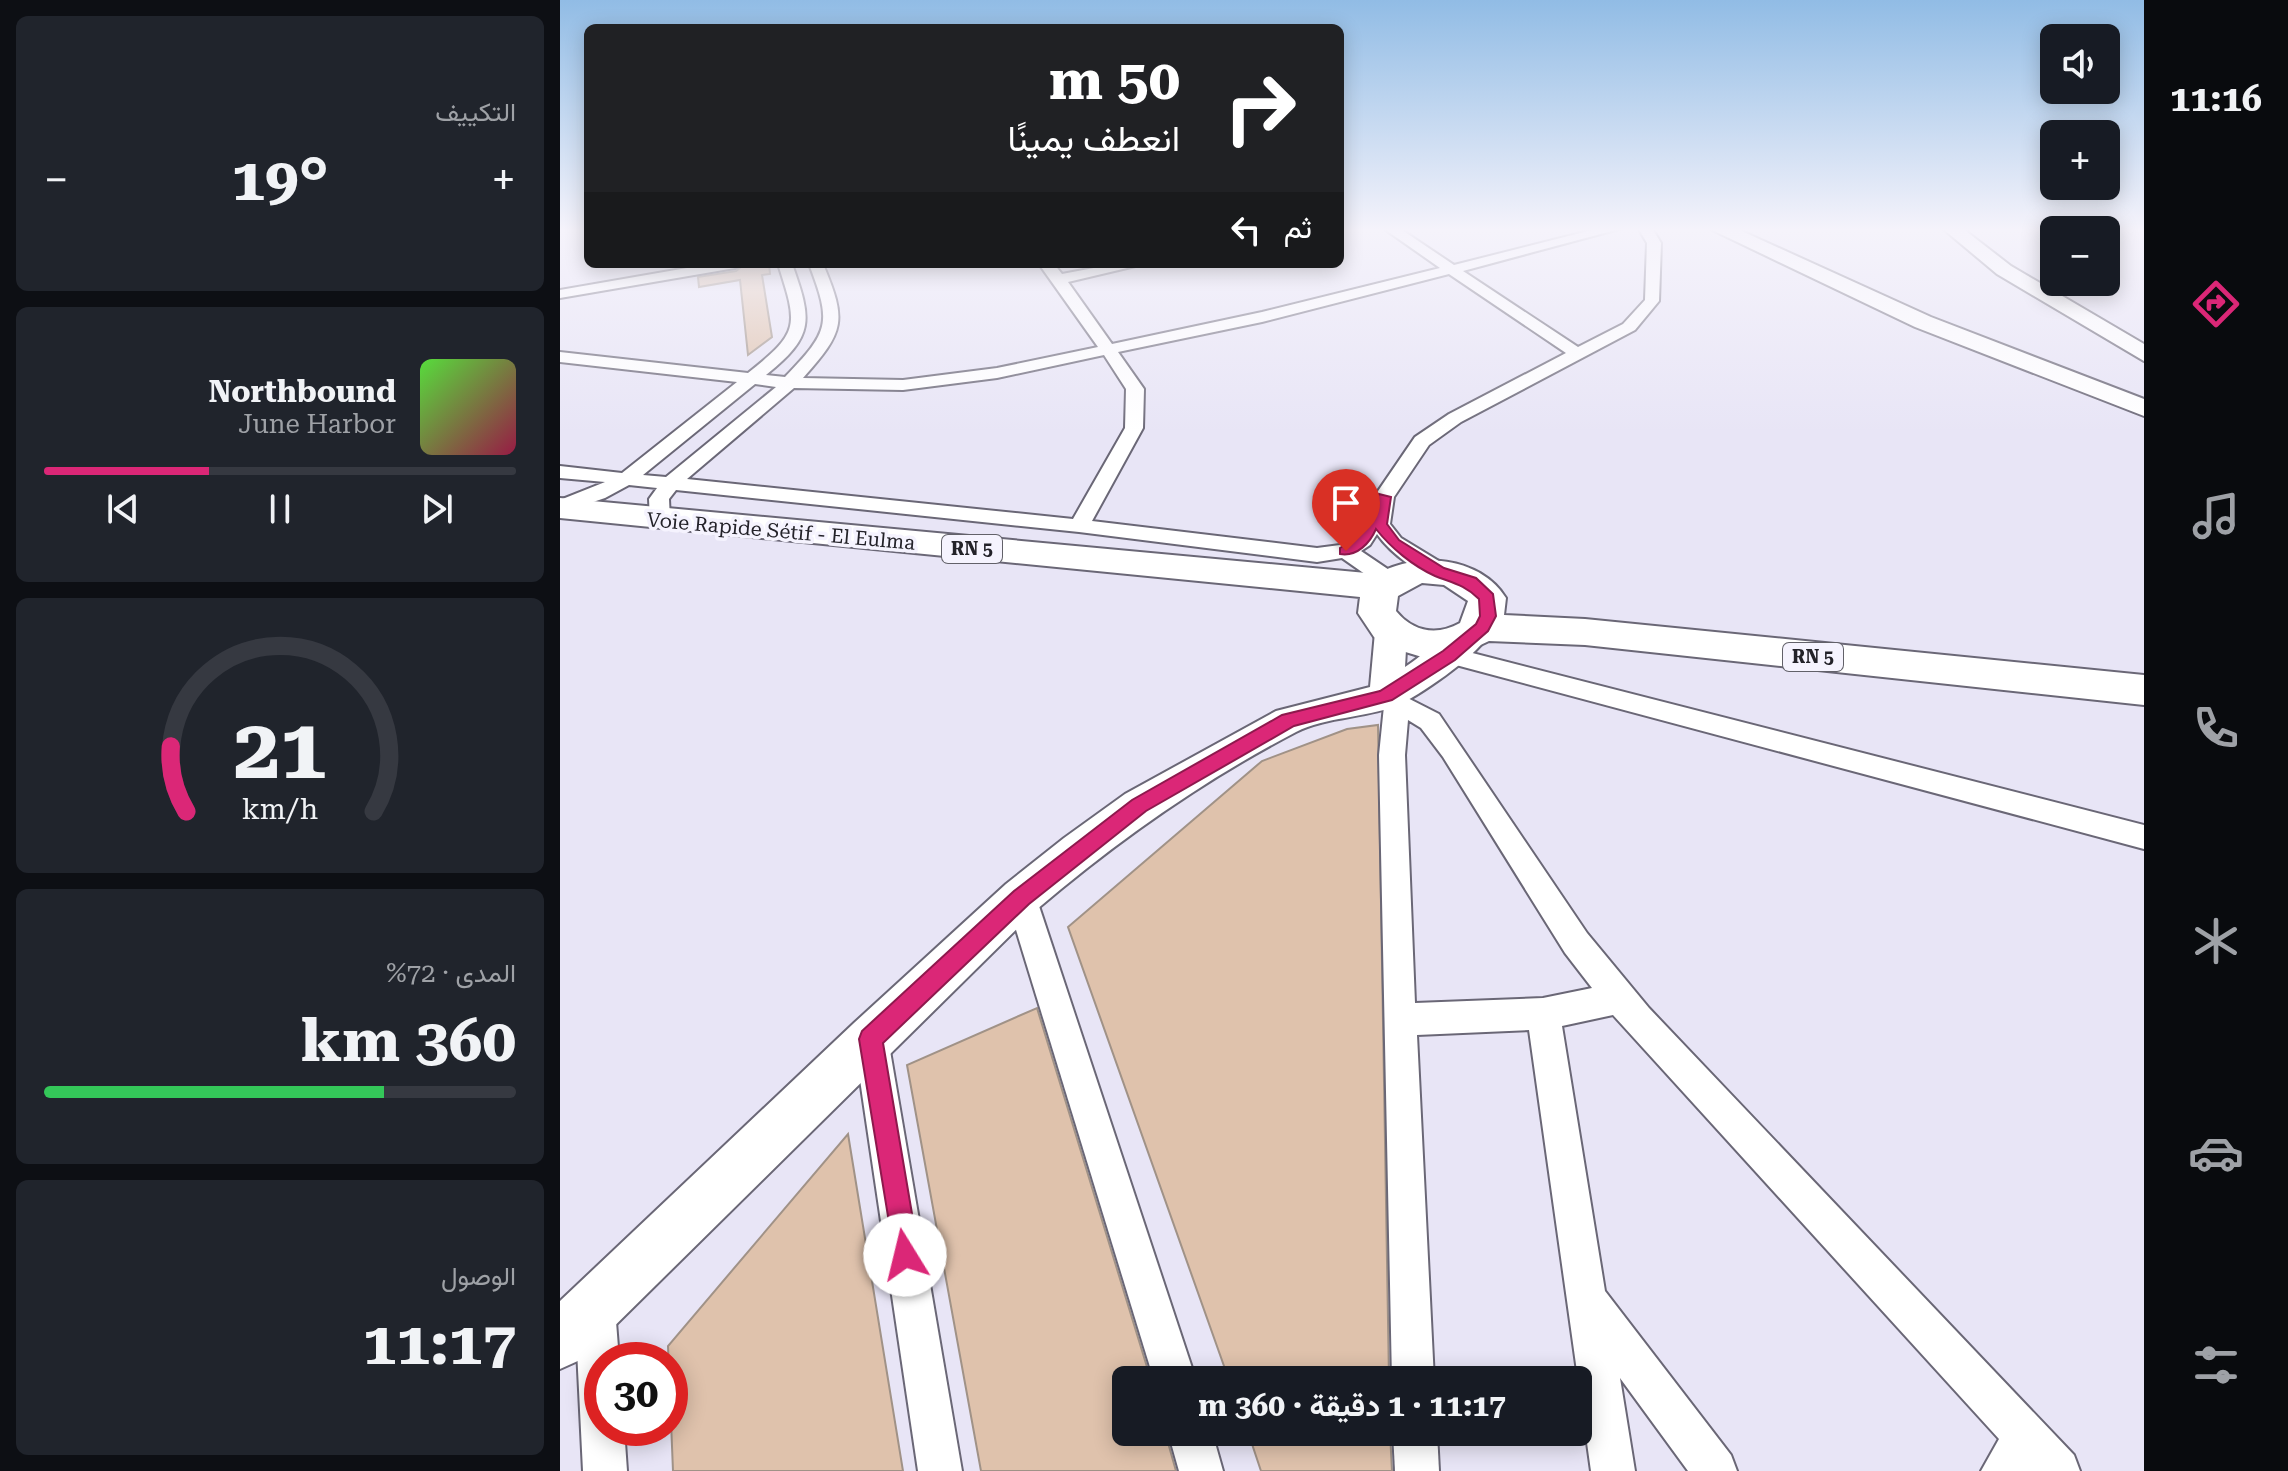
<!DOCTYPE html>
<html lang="ar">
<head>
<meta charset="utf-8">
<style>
	:root { --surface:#171b24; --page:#20242c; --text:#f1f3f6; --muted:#9ea1a6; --line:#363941; --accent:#db2777 }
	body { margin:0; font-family:"Roboto Serif",Vazirmatn,serif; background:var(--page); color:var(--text); direction:rtl; height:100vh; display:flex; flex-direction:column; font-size:30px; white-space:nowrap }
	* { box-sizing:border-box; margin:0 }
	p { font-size:26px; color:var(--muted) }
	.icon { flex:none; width:44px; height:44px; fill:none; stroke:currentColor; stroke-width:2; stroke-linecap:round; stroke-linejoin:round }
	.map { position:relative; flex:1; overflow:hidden; direction:ltr }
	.details { display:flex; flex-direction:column; gap:16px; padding:16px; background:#0d0f14; width:560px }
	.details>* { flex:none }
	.top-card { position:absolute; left:24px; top:24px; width:760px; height:244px; border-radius:12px; box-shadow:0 4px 20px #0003; direction:rtl; background:#202124; color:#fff; overflow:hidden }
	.controls { position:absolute; left:1480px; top:24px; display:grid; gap:16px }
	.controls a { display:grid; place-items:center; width:80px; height:80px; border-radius:12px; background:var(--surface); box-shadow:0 4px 20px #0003; font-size:40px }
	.speed { position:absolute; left:24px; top:1342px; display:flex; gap:16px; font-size:40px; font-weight:700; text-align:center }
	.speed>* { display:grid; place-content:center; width:104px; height:104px; border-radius:50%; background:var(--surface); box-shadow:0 4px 20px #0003; line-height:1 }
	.speed .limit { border:12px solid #d22; background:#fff; color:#111 }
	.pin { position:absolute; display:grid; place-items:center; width:68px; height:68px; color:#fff; margin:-82px -34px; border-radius:50% 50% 50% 0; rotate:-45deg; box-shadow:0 0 8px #0007 }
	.pin .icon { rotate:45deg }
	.me { position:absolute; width:88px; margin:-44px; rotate:351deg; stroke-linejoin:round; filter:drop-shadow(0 0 6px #0008) }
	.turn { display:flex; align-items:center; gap:28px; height:168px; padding:0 32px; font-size:36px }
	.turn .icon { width:104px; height:104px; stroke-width:2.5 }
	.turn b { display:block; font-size:56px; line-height:68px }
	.then { display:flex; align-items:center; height:76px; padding:0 32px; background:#0003; gap:16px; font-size:30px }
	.big { font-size:60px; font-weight:700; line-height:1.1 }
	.details .widget { flex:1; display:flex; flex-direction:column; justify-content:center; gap:12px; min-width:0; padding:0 28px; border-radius:12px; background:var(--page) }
	.details .dial { align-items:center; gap:0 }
	.dial svg { height:208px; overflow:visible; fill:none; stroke:var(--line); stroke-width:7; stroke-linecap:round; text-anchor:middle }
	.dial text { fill:var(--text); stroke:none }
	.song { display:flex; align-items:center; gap:24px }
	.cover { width:96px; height:96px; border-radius:12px; background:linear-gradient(135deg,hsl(110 70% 55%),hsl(340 70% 35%)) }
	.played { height:8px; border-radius:4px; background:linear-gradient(90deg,var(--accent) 35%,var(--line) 35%) }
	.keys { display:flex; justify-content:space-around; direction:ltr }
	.heat { display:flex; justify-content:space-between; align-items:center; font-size:44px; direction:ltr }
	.charge { height:12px; border-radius:6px; background:linear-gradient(90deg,#34c759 72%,var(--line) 0) }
	.trip { position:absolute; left:552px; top:1366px; width:480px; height:80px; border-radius:12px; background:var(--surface); box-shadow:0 4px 20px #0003; font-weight:700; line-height:80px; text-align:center; direction:rtl }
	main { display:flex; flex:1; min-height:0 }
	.menu { display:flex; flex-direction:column; width:144px; justify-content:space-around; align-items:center; background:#090b0e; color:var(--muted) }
	.menu .icon { width:56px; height:56px }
	.menu .on { color:var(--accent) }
	.menu b { font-size:36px; color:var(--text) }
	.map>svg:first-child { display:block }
	.building { fill:#dfc2ac; stroke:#a09287; stroke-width:2 }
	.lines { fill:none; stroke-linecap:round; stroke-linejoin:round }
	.street-casing { stroke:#6a6776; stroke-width:4 }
	.secondary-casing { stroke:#6a6776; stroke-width:4 }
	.primary-casing { stroke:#6a6776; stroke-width:4 }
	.highway-casing { stroke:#6a6776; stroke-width:4 }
	.street { fill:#fff; fill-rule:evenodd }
	.secondary { fill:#fff; fill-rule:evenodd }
	.primary { fill:#fff; fill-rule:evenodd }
	.highway { fill:#fff; fill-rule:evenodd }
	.route { fill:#db2777; stroke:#8e194d; stroke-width:2 }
	.labels { text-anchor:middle; stroke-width:7; stroke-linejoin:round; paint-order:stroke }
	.shield { fill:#f5f3fe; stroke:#626169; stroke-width:2 }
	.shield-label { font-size:18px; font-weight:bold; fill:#232229 }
	.street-label { font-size:20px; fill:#232229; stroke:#f5f3fe }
</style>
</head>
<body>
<main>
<nav class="menu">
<b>11:16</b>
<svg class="icon on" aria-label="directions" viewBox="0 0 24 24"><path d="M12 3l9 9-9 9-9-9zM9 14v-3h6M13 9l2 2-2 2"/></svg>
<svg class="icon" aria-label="music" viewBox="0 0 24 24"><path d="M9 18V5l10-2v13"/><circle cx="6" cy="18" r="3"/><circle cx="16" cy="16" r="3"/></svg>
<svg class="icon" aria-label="phone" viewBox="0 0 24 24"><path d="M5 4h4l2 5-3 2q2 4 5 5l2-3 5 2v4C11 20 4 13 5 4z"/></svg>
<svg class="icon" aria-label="climate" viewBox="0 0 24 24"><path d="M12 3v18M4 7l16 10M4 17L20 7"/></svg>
<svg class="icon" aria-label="car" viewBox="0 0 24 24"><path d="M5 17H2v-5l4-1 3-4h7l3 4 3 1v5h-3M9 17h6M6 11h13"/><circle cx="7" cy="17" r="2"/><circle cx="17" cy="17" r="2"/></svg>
<svg class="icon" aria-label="filters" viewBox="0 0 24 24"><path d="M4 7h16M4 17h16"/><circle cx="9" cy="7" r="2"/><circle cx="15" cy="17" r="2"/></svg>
</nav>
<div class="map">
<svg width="1584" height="1471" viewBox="0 0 1584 1471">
	<rect width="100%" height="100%" fill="#e8e5f6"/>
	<g class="building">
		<path d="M185,264H209L210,274L202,275L212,337L188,355L180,280L139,287L138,277L176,271Z"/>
		<path d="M818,725L829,1380H669L508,927L702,761L787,729Z"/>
		<path d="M477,1008L591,1380H566V1432H605L616,1471H421L347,1065Z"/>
		<path d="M288,1134L343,1471H113L108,1346Z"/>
		<path d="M688,1432H830L832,1471H701Z"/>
	</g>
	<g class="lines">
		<g class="street-casing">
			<g id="street">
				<path d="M823,228H839L894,265L1040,228H1063L903,271L1018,347L1063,324L1085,300L1087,243L1078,228H1092L1101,243L1099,301L1075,330L901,422L869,445L834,497L830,524L841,538L887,566L890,571L887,576C864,582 829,551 817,534L810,545L801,551L838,576L841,581L838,586H822L782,558L757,562L519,532L116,490L109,499L110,520L100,526L90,520L89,499L97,488L69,485L45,498L0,513V500L45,482L0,478V466L62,473L177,382L0,362V352L188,373C240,332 238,326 218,264H232C252,320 255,336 206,375L225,377C269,331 272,324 249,264H263C287,321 285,331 243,378L343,380L437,368L538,347L479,264H494L502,274L555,264H584L508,282L552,344L702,312L880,268ZM889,274L1006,353L889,414L855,437L814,497L794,536L780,545L757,548L532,521L583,428L584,389L558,352L702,322ZM544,355L566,389L565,428L513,519L127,479L234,388L343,390L437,378ZM195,384L216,387L106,477L83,475Z"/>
				<path d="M150,264H182L175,268L0,298V290Z"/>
				<path d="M889,647L1584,825V849L881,661L877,655L881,649Z"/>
				<path d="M826,687L879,714L1027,933L1089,1008L1514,1455L1520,1471H1421L1439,1439L1053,1015L1002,1026L1045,1291L1171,1455L1177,1471H1128L1060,1378L1075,1471H1031L969,1030L857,1035L874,1380H832L819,755L824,706L814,696L817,690ZM848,720L861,728L883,757L1005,953L1032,988L983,998L855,1003L845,755Z"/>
				<path d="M461,884L472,888L476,897L636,1380H594L446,897L450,888Z"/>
				<path d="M311,1022L323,1027L328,1039L402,1471H358L294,1039L299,1027Z"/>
				<path d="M35,1289L49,1295L55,1309L59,1360H42V1428H64L67,1471H23L15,1309L21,1295Z"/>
				<path d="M608,1432H652L663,1471H619Z"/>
				<path d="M833,1432H877L879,1471H835Z"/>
			</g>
		</g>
		<g class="secondary-casing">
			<g id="secondary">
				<path d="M1382,228H1402L1451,266L1584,344V361L1437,274Z"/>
				<path d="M831,621L842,624L847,632L845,667C867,653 896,622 923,629L927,637C914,658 859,696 836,706C804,718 766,717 736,732C642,781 557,841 476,910L20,1360L0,1369V1301L294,1023L446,884L504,838L565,794L716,711L810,687L815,632L820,624Z"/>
			</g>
		</g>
		<g class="primary-casing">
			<path id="primary" d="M1148,228H1175L1371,317L1584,399V416L1355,327Z"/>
		</g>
		<g class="highway-casing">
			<path id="highway" d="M0,498L817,574C857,551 920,556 946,598L944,615L1025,619L1584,675V705L1025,645L929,641L899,655L862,657L829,647L814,637L798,613L800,597L0,518ZM862,583L884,585L908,601L900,623C877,636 853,632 836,611L838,596Z"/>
		</g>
		<use href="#street" class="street"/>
		<use href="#secondary" class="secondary"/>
		<use href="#primary" class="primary"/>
		<use href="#highway" class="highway"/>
	</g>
	<linearGradient id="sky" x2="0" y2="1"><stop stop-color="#91bce5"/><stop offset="0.53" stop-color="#f5f3fb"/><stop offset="1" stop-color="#f5f3fb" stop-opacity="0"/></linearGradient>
	<rect width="1584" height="434" fill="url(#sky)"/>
	<path class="route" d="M819,494L831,497L827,524L839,540L884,568L916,578L933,594L936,616L928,631L895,660L832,700L734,726L586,811L469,904L323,1043L359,1255L355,1265L345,1269L336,1265L299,1039L302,1031L454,891L572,800L722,715L820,691L883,651L916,624L920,616L919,599C905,585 893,583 875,576C853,566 831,548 816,529C810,543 797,557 780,554V548L797,538Z"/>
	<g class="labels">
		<g class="shield">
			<rect x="382" y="535" width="60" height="28" rx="6"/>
			<rect x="1223" y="643" width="60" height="28" rx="6"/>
		</g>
		<g class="shield-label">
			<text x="412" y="555">RN 5</text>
			<text x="1253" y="663">RN 5</text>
		</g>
		<g class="street-label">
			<text transform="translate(221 531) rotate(5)" y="7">Voie Rapide Sétif - El Eulma</text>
		</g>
	</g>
</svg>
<div class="controls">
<a><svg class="icon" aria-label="sound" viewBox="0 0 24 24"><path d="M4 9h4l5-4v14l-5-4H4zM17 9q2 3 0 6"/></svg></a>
<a>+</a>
<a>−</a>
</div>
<div class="speed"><div class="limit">30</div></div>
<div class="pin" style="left:786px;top:551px;background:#d93025"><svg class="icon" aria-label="arrive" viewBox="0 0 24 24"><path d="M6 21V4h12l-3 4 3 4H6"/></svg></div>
<svg class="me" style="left:345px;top:1255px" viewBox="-20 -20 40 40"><circle r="19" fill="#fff"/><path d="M0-13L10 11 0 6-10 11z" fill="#db2777"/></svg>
<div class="trip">11:17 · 1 دقيقة · 360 m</div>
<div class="top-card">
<div class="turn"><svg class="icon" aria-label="right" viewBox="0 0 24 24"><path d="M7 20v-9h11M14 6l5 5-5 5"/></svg><div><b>50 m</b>انعطف يمينًا</div></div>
<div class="then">ثم<svg class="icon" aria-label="left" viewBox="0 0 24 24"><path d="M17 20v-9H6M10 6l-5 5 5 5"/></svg></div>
</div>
</div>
<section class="details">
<div class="widget"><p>التكييف</p>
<div class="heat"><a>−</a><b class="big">19°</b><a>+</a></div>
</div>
<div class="widget">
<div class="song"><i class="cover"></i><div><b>Northbound</b><p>June Harbor</p></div></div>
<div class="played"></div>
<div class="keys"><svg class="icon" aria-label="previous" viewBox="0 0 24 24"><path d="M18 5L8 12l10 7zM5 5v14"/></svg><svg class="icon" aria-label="pause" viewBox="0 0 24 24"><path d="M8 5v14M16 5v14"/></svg><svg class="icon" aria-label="next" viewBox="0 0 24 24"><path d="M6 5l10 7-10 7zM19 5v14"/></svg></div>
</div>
<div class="widget dial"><svg viewBox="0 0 100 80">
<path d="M14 69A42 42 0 1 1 86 69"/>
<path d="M14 69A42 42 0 0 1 8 44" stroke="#db2777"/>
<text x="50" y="56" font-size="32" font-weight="700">21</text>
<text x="50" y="72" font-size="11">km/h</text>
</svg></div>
<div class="widget"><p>المدى · 72%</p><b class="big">360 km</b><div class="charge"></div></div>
<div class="widget"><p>الوصول</p><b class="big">11:17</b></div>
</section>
</main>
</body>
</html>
